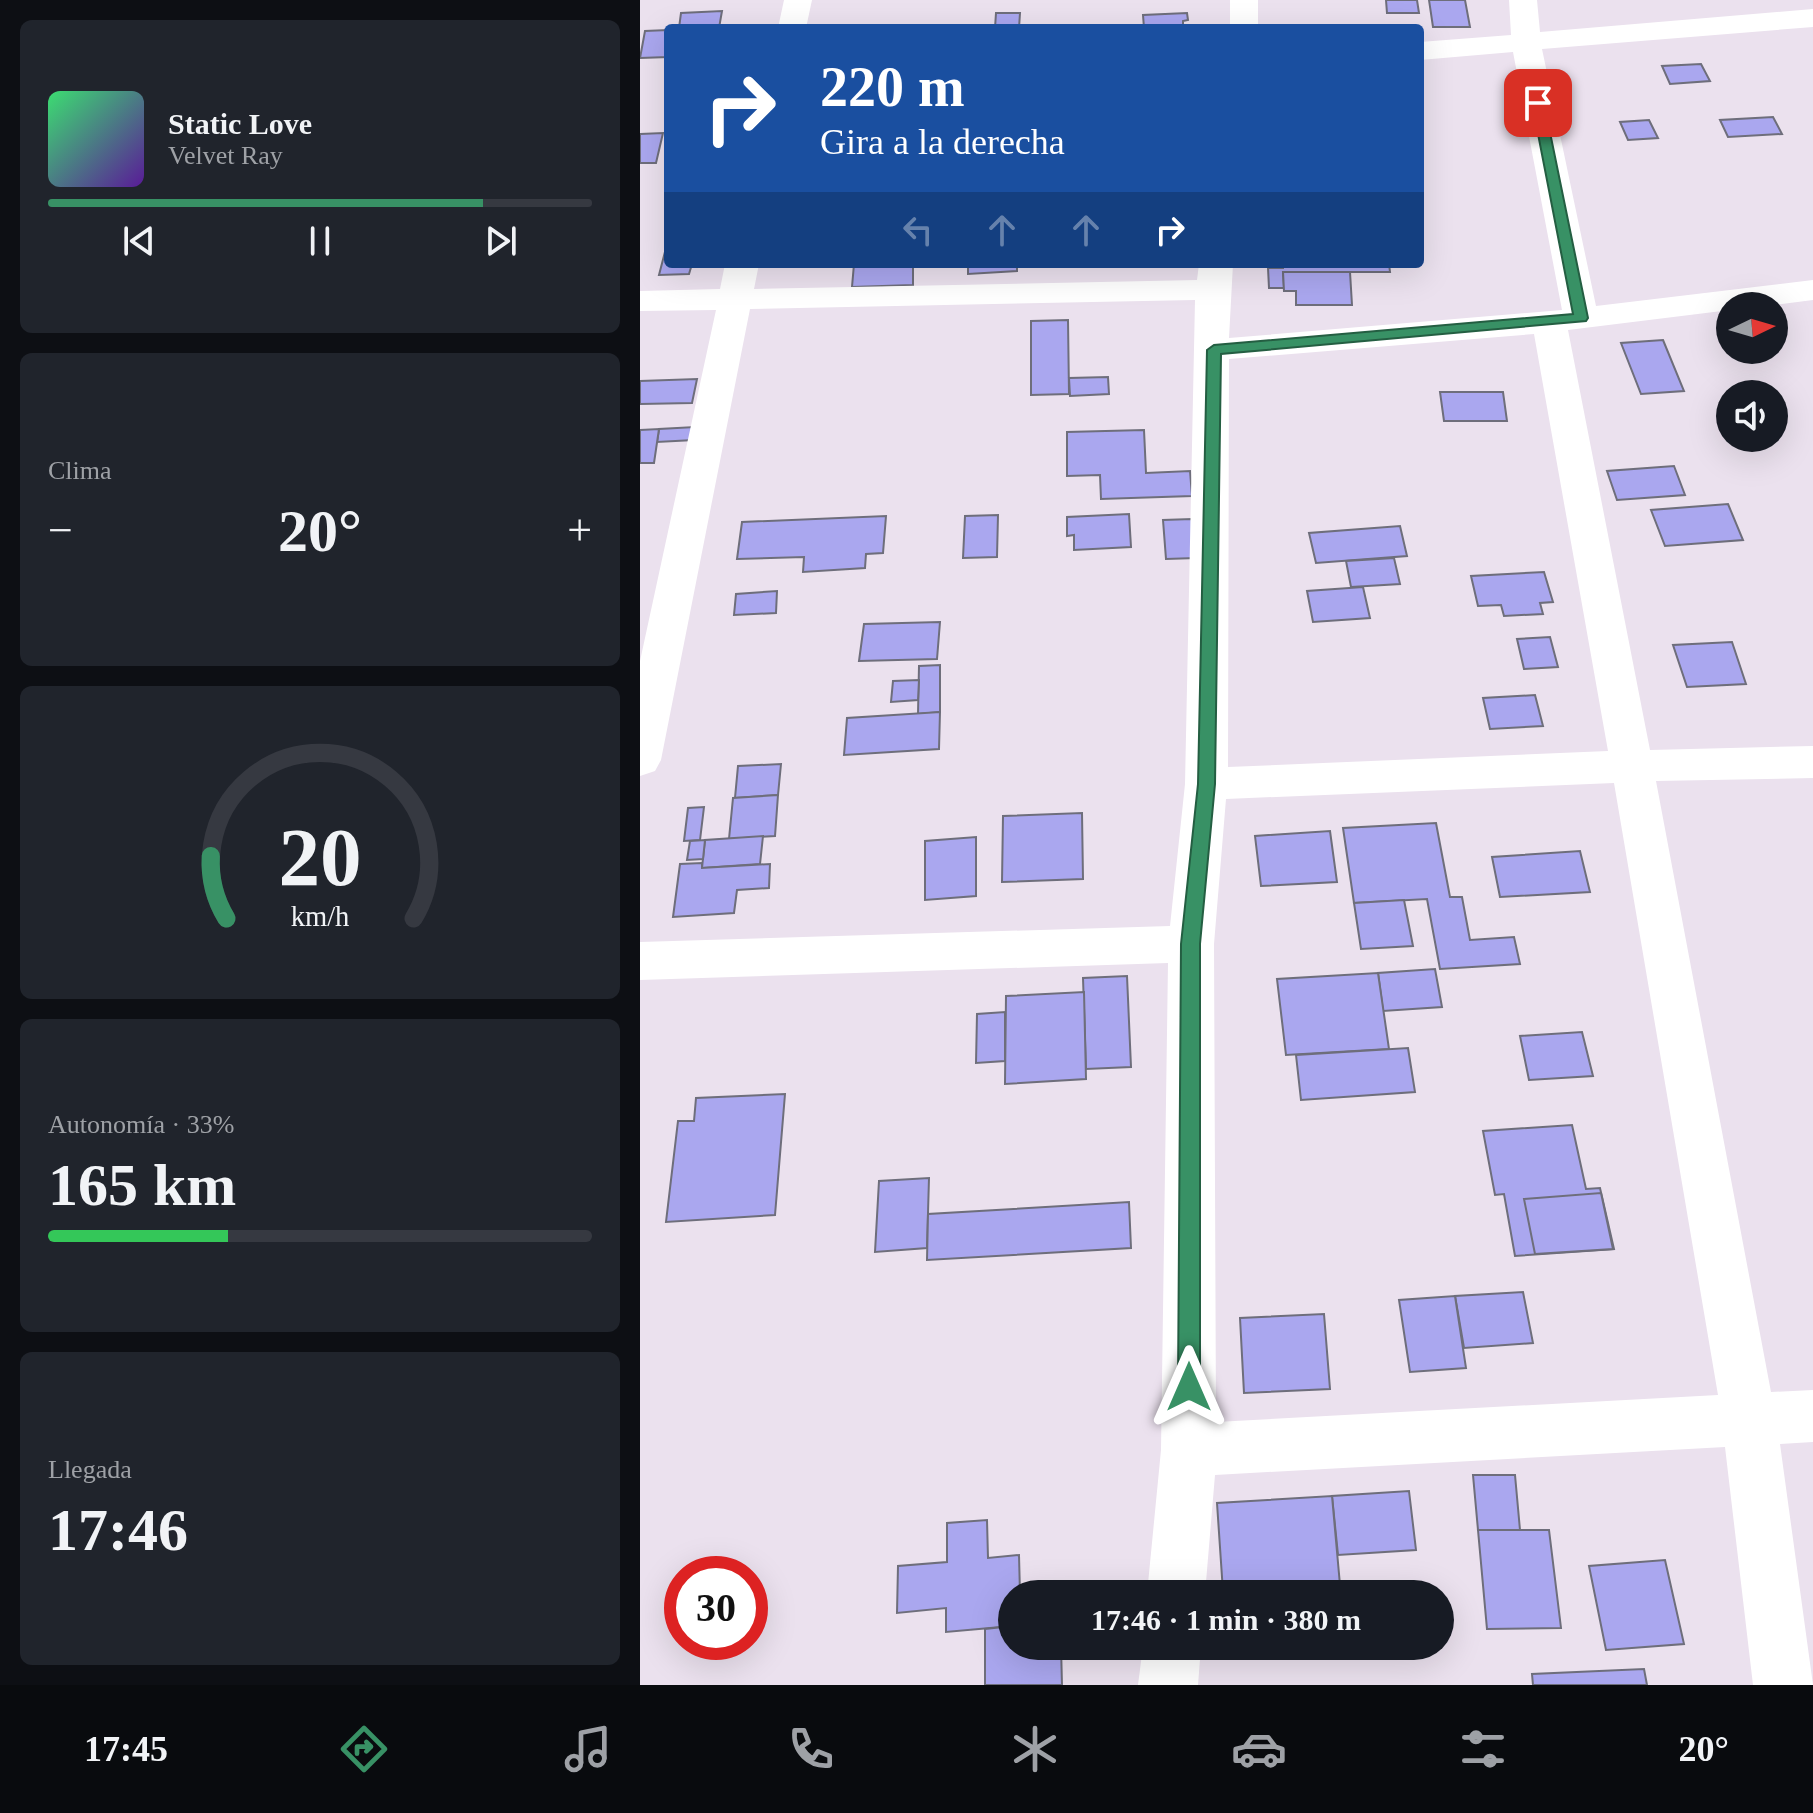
<!DOCTYPE html>
<html lang="es">
<head>
<meta charset="utf-8">
<style>
	:root { --surface:#171b24; --page:#20242c; --text:#f1f3f6; --muted:#9ea1a6; --line:#363941; --accent:#389165 }
	body { margin:0; font-family:"Times New Roman",serif; background:var(--page); color:var(--text); height:100vh; display:flex; flex-direction:column; font-size:30px; white-space:nowrap }
	* { box-sizing:border-box; margin:0 }
	p { font-size:26px; color:var(--muted) }
	.icon { flex:none; width:44px; height:44px; fill:none; stroke:currentColor; stroke-width:2; stroke-linecap:round; stroke-linejoin:round }
	.map { position:relative; flex:1; overflow:hidden }
	.drawer { display:flex; flex-direction:column; gap:20px; padding:20px; background:#0d0f14; width:640px }
	.drawer>* { flex:none }
	.top-card { position:absolute; left:24px; top:24px; width:760px; height:244px; border-radius:8px; box-shadow:0 8px 32px #0002; background:#1a4fa0; color:#fff; overflow:hidden }
	.needle { width:52px; rotate:85deg }
	.controls { position:absolute; left:1076px; top:292px; display:grid; gap:16px }
	.controls a { display:grid; place-items:center; width:72px; height:72px; border-radius:50%; background:var(--surface); box-shadow:0 8px 32px #0002; font-size:40px }
	.speed { position:absolute; left:24px; top:1556px; display:flex; gap:16px; font-size:40px; font-weight:700; text-align:center }
	.speed>* { display:grid; place-content:center; width:104px; height:104px; border-radius:50%; background:var(--surface); box-shadow:0 8px 32px #0002; line-height:1 }
	.speed .limit { border:12px solid #d22; background:#fff; color:#111 }
	.pin { position:absolute; display:grid; place-items:center; width:68px; height:68px; color:#fff; margin:-34px; border-radius:16px; box-shadow:0 4px 12px #0006 }
	.me { position:absolute; width:88px; margin:-44px; rotate:0deg; stroke-linejoin:round; filter:drop-shadow(0 0 6px #0008) }
	.turn { display:flex; align-items:center; gap:28px; height:168px; padding:0 24px; font-size:36px }
	.turn .icon { width:104px; height:104px; stroke-width:2.5 }
	.turn b { display:block; font-size:56px; line-height:68px }
	.lanes { display:flex; align-items:center; height:76px; padding:0 24px; background:#0003; justify-content:center; gap:40px; direction:ltr }
	.lanes .off { opacity:.35 }
	.big { font-size:60px; font-weight:700; line-height:1.1 }
	.drawer .tile { flex:1; display:flex; flex-direction:column; justify-content:center; gap:12px; min-width:0; padding:0 28px; border-radius:12px; background:var(--page) }
	.drawer .dial { align-items:center; gap:0 }
	.dial svg { height:208px; overflow:visible; fill:none; stroke:var(--line); stroke-width:7; stroke-linecap:round; text-anchor:middle }
	.dial text { fill:var(--text); stroke:none }
	.song { display:flex; align-items:center; gap:24px }
	.cover { width:96px; height:96px; border-radius:12px; background:linear-gradient(135deg,hsl(140 70% 55%),hsl(270 70% 35%)) }
	.played { height:8px; border-radius:4px; background:linear-gradient(90deg,var(--accent) 80%,var(--line) 80%) }
	.keys { display:flex; justify-content:space-around; direction:ltr }
	.heat { display:flex; justify-content:space-between; align-items:center; font-size:44px; direction:ltr }
	.charge { height:12px; border-radius:6px; background:linear-gradient(90deg,#34c759 33%,var(--line) 0) }
	.trip { position:absolute; left:358px; top:1580px; width:456px; height:80px; border-radius:40px; background:var(--surface); box-shadow:0 8px 32px #0002; font-weight:700; line-height:80px; text-align:center }
	.dock { display:flex; height:128px; justify-content:space-around; align-items:center; background:#090b0e; color:var(--muted) }
	.dock .icon { width:56px; height:56px }
	.dock .active { color:var(--accent) }
	.dock b { font-size:36px; color:var(--text) }
	main { display:flex; flex:1; min-height:0 }
	.map>svg:first-child { display:block }
	.building { fill:#aaa7ef; stroke:#6e6e7b; stroke-width:2 }
	.lines { fill:none; stroke-linecap:round; stroke-linejoin:round }
	.street { fill:#fff; fill-rule:evenodd }
	.route { fill:#389165; stroke:#245e42; stroke-width:2 }
</style>
</head>
<body>
<main>
<section class="drawer">
<div class="tile">
<div class="song"><i class="cover"></i><div><b>Static Love</b><p>Velvet Ray</p></div></div>
<div class="played"></div>
<div class="keys"><svg class="icon" aria-label="previous" viewBox="0 0 24 24"><path d="M18 5L8 12l10 7zM5 5v14"/></svg><svg class="icon" aria-label="pause" viewBox="0 0 24 24"><path d="M8 5v14M16 5v14"/></svg><svg class="icon" aria-label="next" viewBox="0 0 24 24"><path d="M6 5l10 7-10 7zM19 5v14"/></svg></div>
</div>
<div class="tile"><p>Clima</p>
<div class="heat"><a>−</a><b class="big">20°</b><a>+</a></div>
</div>
<div class="tile dial"><svg viewBox="0 0 100 80">
<path d="M14 69A42 42 0 1 1 86 69"/>
<path d="M14 69A42 42 0 0 1 8 45" stroke="#389165"/>
<text x="50" y="56" font-size="32" font-weight="700">20</text>
<text x="50" y="72" font-size="11">km/h</text>
</svg></div>
<div class="tile"><p>Autonomía · 33%</p><b class="big">165 km</b><div class="charge"></div></div>
<div class="tile"><p>Llegada</p><b class="big">17:46</b></div>
</section>
<div class="map">
<svg width="1173" height="1685" viewBox="0 0 1173 1685">
	<rect width="100%" height="100%" fill="#ebe1ee"/>
	<g class="building">
		<path d="M746,0H777L779,13H747Z"/>
		<path d="M789,0H825L830,27H793Z"/>
		<path d="M82,11L79,28H39L41,13Z"/>
		<path d="M356,13H380L379,28H355Z"/>
		<path d="M547,13L548,20L543,21V28H504L503,15Z"/>
		<path d="M28,30V57L0,58L5,31Z"/>
		<path d="M1061,64L1070,81L1030,84L1022,66Z"/>
		<path d="M1133,117L1142,134L1088,137L1080,120Z"/>
		<path d="M1009,120L1018,138L988,140L980,122Z"/>
		<path d="M23,133L16,163H0V134Z"/>
		<path d="M27,244L28,264H52L49,274L19,275Z"/>
		<path d="M214,264H273V285L212,287Z"/>
		<path d="M328,264H377V271L328,274Z"/>
		<path d="M643,264H749L750,272H643L644,288H629L628,268H643Z"/>
		<path d="M643,272H710L712,305H656V291H644Z"/>
		<path d="M428,320L429,394L391,395V321Z"/>
		<path d="M1023,340L1044,391L1001,394L981,343Z"/>
		<path d="M468,377L469,394L430,396L429,378Z"/>
		<path d="M57,379L52,403L0,404V381Z"/>
		<path d="M800,392H863L867,421H804Z"/>
		<path d="M55,427L54,440L17,442L19,429Z"/>
		<path d="M19,429L14,463H0V430Z"/>
		<path d="M504,430L506,473L550,471L552,496L461,499L460,475L427,476V432Z"/>
		<path d="M1034,466L1045,495L977,500L967,471Z"/>
		<path d="M1088,504L1103,540L1025,546L1011,510Z"/>
		<path d="M489,514L491,547L434,550V535L427,536V517Z"/>
		<path d="M358,515L357,557L323,558L325,516Z"/>
		<path d="M246,516L243,553L226,554L225,568L163,572L164,557L97,559L102,522Z"/>
		<path d="M552,519L556,558L526,559L523,520Z"/>
		<path d="M760,526L767,556L676,563L669,533Z"/>
		<path d="M754,558L760,584L711,587L706,561Z"/>
		<path d="M904,572L913,602L900,603L903,614L864,616L861,605L838,606L831,576Z"/>
		<path d="M723,587L730,618L673,622L667,591Z"/>
		<path d="M137,591L136,613L94,615L96,594Z"/>
		<path d="M300,622L297,659L219,661L224,624Z"/>
		<path d="M910,637L918,667L884,669L877,639Z"/>
		<path d="M1092,642L1106,684L1047,687L1033,645Z"/>
		<path d="M300,665V712L278,714L279,666Z"/>
		<path d="M279,680L278,700L251,702L253,681Z"/>
		<path d="M895,695L903,726L850,729L843,698Z"/>
		<path d="M300,712L299,749L204,755L207,718Z"/>
		<path d="M141,764L138,795L95,798L98,766Z"/>
		<path d="M138,795L135,836L89,839L93,798Z"/>
		<path d="M64,807L60,840L44,841L48,808Z"/>
		<path d="M442,813L443,879L362,882L363,816Z"/>
		<path d="M796,823L810,897H822L830,940L874,937L880,964L800,969L787,899L714,903L703,828Z"/>
		<path d="M690,831L697,882L621,886L615,836Z"/>
		<path d="M123,836L120,864L62,868L65,840Z"/>
		<path d="M336,837V896L285,900V841Z"/>
		<path d="M65,840L63,859L47,860L50,841Z"/>
		<path d="M940,851L950,892L860,897L852,857Z"/>
		<path d="M62,863V868L130,864L129,888L97,890L94,913L33,917L40,864Z"/>
		<path d="M764,900L773,946L721,949L714,903Z"/>
		<path d="M795,969L802,1007L743,1011L738,973Z"/>
		<path d="M738,973L749,1049L646,1055L637,979Z"/>
		<path d="M487,976L491,1067L446,1069L443,978Z"/>
		<path d="M444,992L446,1079L365,1084L366,996Z"/>
		<path d="M365,1012V1061L336,1063L337,1014Z"/>
		<path d="M942,1032L953,1076L889,1080L880,1036Z"/>
		<path d="M768,1048L775,1092L661,1100L656,1055Z"/>
		<path d="M145,1094L135,1215L26,1222L38,1121H54L56,1098Z"/>
		<path d="M932,1125L946,1189L960,1188L974,1249L875,1256L864,1194L855,1195L843,1131Z"/>
		<path d="M289,1178L287,1248L235,1252L239,1181Z"/>
		<path d="M961,1193L973,1249L895,1254L884,1199Z"/>
		<path d="M489,1202L491,1248L287,1260L288,1214Z"/>
		<path d="M883,1292L893,1343L824,1348L815,1296Z"/>
		<path d="M815,1296L826,1368L770,1372L759,1300Z"/>
		<path d="M684,1314L690,1389L604,1393L600,1318Z"/>
		<path d="M833,1475H875L880,1530H838Z"/>
		<path d="M769,1491L776,1550L698,1555L692,1496Z"/>
		<path d="M692,1496L700,1585L583,1592L577,1503Z"/>
		<path d="M347,1520L348,1558L379,1555L380,1594H372V1626L306,1632V1608L257,1613L258,1566L307,1562V1523Z"/>
		<path d="M838,1530H909L921,1628L847,1629Z"/>
		<path d="M1025,1560L1044,1644L966,1650L949,1566Z"/>
		<path d="M372,1626V1646H421L422,1685H345V1629Z"/>
		<path d="M1004,1669L1007,1685H893L892,1674Z"/>
	</g>
	<g class="lines">
		<g class="street">
			<path d="M144,0H172L166,28H138Z"/>
			<rect x="590" y="0" width="28" height="28"/>
			<path d="M869,0H897L900,32L1173,9V27L902,49L956,306L1173,280V300L1125,306H1090V310L928,330L1010,750L1173,746V778L1016,781L1131,1392L1173,1390V1442L1140,1444L1173,1685H1113L1085,1447L575,1475L565,1594H507L521,1450L528,963L0,980V942L530,926L545,784L555,300L110,309L21,760L15,771L0,776V661L76,310L0,311V291L80,289L85,264H119L114,289L557,280L559,264H593L589,338L922,310L873,52L780,60V42L871,35ZM894,334L968,751L588,767L589,359ZM974,783L1078,1395L576,1422L574,944L586,799Z"/>
			<path d="M503,1646H561L558,1685H498Z"/>
		</g>
	</g>
	<path class="route" d="M898,99L904,103L948,318L946,321L581,354L575,784L560,944V1387L557,1394L549,1398L541,1394L538,1387L541,944L558,784L567,350L574,345L933,314L892,103Z"/>
</svg>
<div class="controls">
<a><svg class="needle" viewBox="-14 -14 28 28"><path d="M0-13l5 13h-10z" fill="#e53935"/><path d="M0 13l5-13h-10z" fill="#9ea1a6"/></svg></a>
<a><svg class="icon" aria-label="sound" viewBox="0 0 24 24"><path d="M4 9h4l5-4v14l-5-4H4zM17 9q2 3 0 6"/></svg></a>
</div>
<div class="speed"><div class="limit">30</div></div>
<div class="pin" style="left:898px;top:103px;background:#d93025"><svg class="icon" aria-label="arrive" viewBox="0 0 24 24"><path d="M6 21V4h12l-3 4 3 4H6"/></svg></div>
<svg class="me" style="left:549px;top:1387px" viewBox="-20 -20 40 40"><path d="M0-17L14 15 0 8-14 15z" fill="#389165" stroke="#fff" stroke-width="4"/></svg>
<div class="trip">17:46 · 1 min · 380 m</div>
<div class="top-card">
<div class="turn"><svg class="icon" aria-label="right" viewBox="0 0 24 24"><path d="M7 20v-9h11M14 6l5 5-5 5"/></svg><div><b>220 m</b>Gira a la derecha</div></div>
<div class="lanes"><svg class="icon off" aria-label="left" viewBox="0 0 24 24"><path d="M17 20v-9H6M10 6l-5 5 5 5"/></svg><svg class="icon off" aria-label="ahead" viewBox="0 0 24 24"><path d="M12 20V5M6 11l6-6 6 6"/></svg><svg class="icon off" aria-label="ahead" viewBox="0 0 24 24"><path d="M12 20V5M6 11l6-6 6 6"/></svg><svg class="icon" aria-label="right" viewBox="0 0 24 24"><path d="M7 20v-9h11M14 6l5 5-5 5"/></svg></div>
</div>
</div>
</main>
<nav class="dock">
<b>17:45</b>
<svg class="icon active" aria-label="directions" viewBox="0 0 24 24"><path d="M12 3l9 9-9 9-9-9zM9 14v-3h6M13 9l2 2-2 2"/></svg>
<svg class="icon" aria-label="music" viewBox="0 0 24 24"><path d="M9 18V5l10-2v13"/><circle cx="6" cy="18" r="3"/><circle cx="16" cy="16" r="3"/></svg>
<svg class="icon" aria-label="phone" viewBox="0 0 24 24"><path d="M5 4h4l2 5-3 2q2 4 5 5l2-3 5 2v4C11 20 4 13 5 4z"/></svg>
<svg class="icon" aria-label="climate" viewBox="0 0 24 24"><path d="M12 3v18M4 7l16 10M4 17L20 7"/></svg>
<svg class="icon" aria-label="car" viewBox="0 0 24 24"><path d="M5 17H2v-5l4-1 3-4h7l3 4 3 1v5h-3M9 17h6M6 11h13"/><circle cx="7" cy="17" r="2"/><circle cx="17" cy="17" r="2"/></svg>
<svg class="icon" aria-label="filters" viewBox="0 0 24 24"><path d="M4 7h16M4 17h16"/><circle cx="9" cy="7" r="2"/><circle cx="15" cy="17" r="2"/></svg>
<b>20°</b>
</nav>
</body>
</html>
